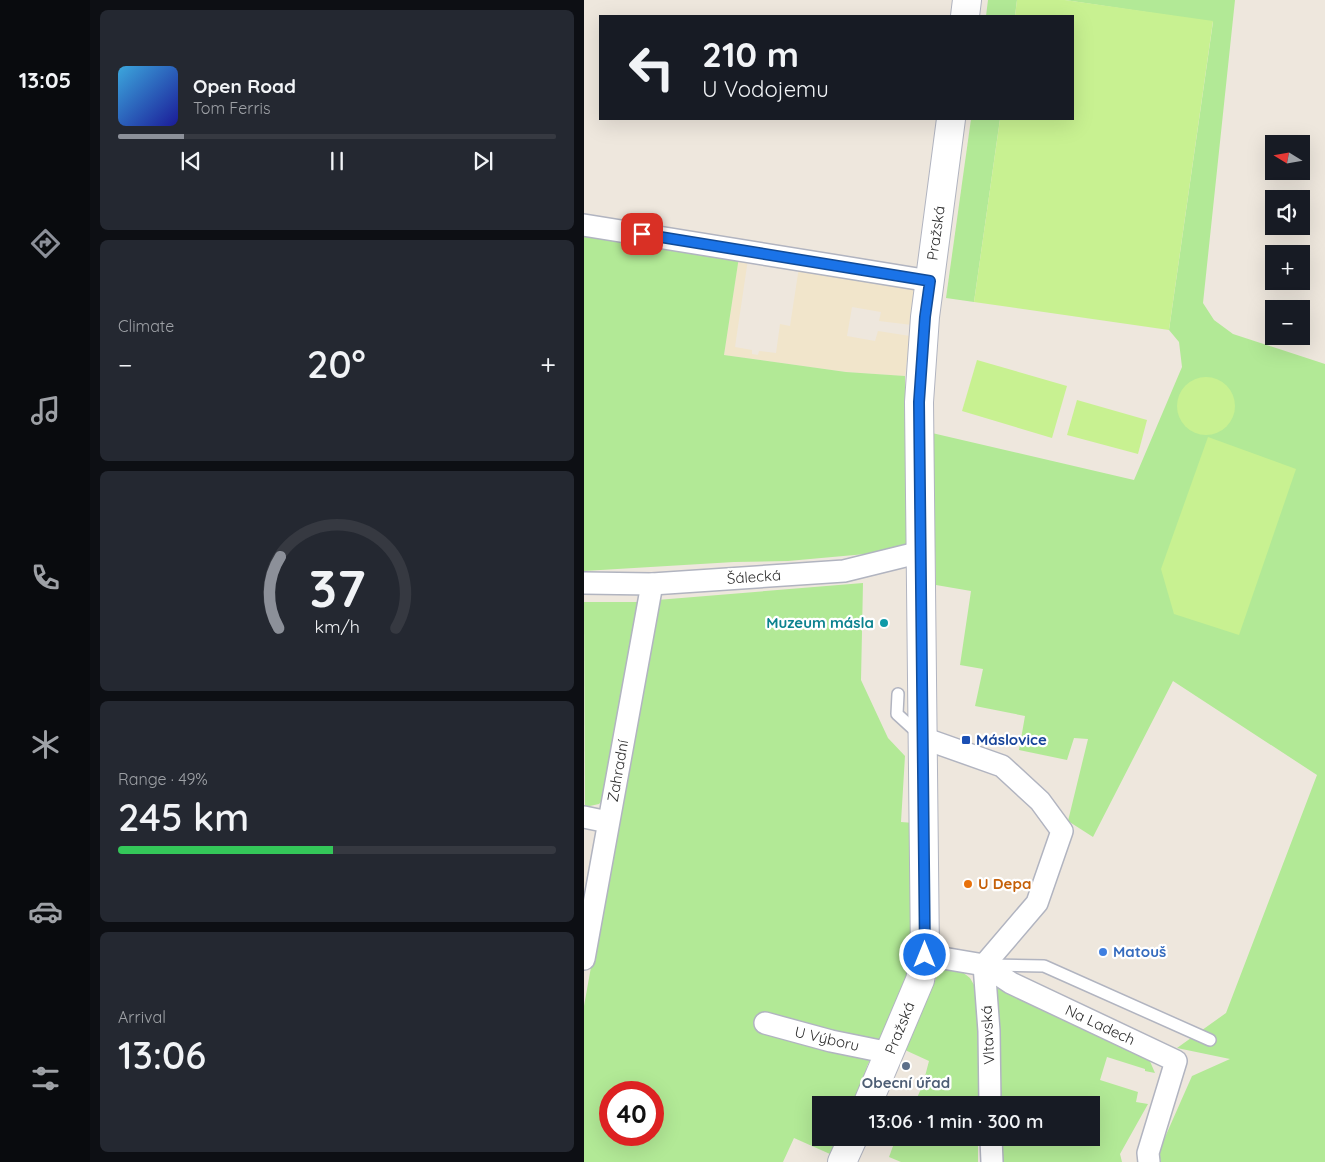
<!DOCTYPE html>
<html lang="en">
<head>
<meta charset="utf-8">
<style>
	:root { --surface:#171b24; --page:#242831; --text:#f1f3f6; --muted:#9ea1a6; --line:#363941; --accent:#8c9099 }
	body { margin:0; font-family:Quicksand,sans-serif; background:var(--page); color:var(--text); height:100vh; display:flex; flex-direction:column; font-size:19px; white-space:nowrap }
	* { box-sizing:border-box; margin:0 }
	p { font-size:16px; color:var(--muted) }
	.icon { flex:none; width:28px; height:28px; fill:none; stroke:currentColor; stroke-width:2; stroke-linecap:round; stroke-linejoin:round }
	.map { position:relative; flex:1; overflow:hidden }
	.side { display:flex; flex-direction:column; gap:10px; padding:10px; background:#0d0f14; width:494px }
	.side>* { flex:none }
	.top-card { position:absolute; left:15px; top:15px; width:475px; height:105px; border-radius:0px; box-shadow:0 5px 20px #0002; background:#171b24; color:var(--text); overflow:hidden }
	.needle { width:32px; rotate:281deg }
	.fabs { position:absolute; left:681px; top:135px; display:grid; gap:10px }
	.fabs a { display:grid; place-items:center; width:45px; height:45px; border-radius:0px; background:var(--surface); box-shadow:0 5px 20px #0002; font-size:25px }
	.speed { position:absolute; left:15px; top:1081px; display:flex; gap:10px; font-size:25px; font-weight:700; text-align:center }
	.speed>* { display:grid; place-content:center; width:65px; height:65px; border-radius:50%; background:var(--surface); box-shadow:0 5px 20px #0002; line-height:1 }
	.speed .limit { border:8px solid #d22; background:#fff; color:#111 }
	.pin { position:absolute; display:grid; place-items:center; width:42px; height:42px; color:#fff; margin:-21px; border-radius:10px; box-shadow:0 2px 8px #0006 }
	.me { position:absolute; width:55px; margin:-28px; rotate:0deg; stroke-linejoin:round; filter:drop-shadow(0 0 4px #0008) }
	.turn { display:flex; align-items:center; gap:18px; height:105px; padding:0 20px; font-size:22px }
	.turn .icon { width:65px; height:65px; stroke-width:2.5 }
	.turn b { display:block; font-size:35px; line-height:42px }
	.big { font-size:38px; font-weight:600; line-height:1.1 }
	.side .tile { flex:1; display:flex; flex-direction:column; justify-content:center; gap:8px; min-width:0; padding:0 18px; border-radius:8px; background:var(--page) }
	.side .dial { align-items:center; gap:0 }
	.dial svg { height:130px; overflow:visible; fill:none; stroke:var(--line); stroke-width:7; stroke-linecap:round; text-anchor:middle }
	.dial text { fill:var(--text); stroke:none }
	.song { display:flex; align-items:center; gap:15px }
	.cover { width:60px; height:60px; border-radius:8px; background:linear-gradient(135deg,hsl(200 70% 55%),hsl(240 70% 35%)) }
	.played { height:5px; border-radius:2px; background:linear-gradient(90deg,var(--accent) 15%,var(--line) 15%) }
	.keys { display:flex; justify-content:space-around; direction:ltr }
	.heat { display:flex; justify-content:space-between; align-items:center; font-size:28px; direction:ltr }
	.charge { height:8px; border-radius:4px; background:linear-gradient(90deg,#34c759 49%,var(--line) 0) }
	.trip { position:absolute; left:228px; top:1096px; width:288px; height:50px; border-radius:0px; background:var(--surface); box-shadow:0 5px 20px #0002; font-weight:600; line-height:50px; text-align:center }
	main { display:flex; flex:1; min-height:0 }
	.dock { display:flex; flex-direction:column; width:90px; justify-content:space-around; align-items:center; background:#090b0e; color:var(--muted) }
	.dock .icon { width:35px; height:35px }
	.dock .current { color:var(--accent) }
	.dock b { font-size:22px; color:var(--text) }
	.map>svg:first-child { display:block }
	.education { fill:#f1e5cb }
	.green { fill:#b2e996; fill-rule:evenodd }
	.pitch { fill:#c8f191 }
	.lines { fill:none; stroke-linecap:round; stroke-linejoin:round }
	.service-casing { stroke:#b1b4c0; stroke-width:14 }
	.minor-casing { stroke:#b1b4c0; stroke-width:24 }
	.tertiary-casing { stroke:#b1b4c0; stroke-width:30 }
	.service { stroke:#fff; stroke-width:11 }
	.minor { stroke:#fff; stroke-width:21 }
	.tertiary { stroke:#fff; stroke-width:28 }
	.route-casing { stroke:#114b97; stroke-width:12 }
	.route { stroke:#1a73e8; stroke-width:9 }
	.culture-dot { fill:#0f9aa8; stroke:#fff; stroke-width:2 }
	.transit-dot { fill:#1a4fb4; stroke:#fff; stroke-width:2 }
	.food-dot { fill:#e8710a; stroke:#fff; stroke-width:2 }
	.shop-dot { fill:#3f7fe0; stroke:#fff; stroke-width:2 }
	.service-dot { fill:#5c6f8a; stroke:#fff; stroke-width:2 }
	.labels { text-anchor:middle; stroke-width:4.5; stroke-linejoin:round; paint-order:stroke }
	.street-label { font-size:15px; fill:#2c2c2c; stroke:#fff }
	.culture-label { font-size:15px; font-weight:bold; fill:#0d838f; stroke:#fff; text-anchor:end }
	.transit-label { font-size:15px; font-weight:bold; fill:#164399; stroke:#fff; text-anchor:start }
	.food-label { font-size:15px; font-weight:bold; fill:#c56008; stroke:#fff; text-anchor:start }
	.shop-label { font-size:15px; font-weight:bold; fill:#366cbe; stroke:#fff; text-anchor:start }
	.service-label { font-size:15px; font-weight:bold; fill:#4e5e75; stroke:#fff }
</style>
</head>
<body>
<main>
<nav class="dock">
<b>13:05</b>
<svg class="icon current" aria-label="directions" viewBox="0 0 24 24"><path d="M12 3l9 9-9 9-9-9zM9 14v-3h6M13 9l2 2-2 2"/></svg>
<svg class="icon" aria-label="music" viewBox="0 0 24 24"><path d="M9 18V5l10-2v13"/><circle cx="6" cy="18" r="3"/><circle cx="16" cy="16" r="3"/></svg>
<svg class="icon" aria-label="phone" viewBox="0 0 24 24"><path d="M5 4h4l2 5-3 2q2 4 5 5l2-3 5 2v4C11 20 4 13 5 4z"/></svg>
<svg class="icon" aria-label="climate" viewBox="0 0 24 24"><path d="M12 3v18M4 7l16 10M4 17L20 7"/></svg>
<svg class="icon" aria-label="car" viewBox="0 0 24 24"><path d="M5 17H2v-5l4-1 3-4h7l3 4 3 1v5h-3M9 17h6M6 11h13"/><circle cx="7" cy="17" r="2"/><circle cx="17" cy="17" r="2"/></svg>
<svg class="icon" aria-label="filters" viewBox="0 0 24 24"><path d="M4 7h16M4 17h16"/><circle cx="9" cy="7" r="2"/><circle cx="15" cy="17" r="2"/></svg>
</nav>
<section class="side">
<div class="tile">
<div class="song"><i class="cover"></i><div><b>Open Road</b><p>Tom Ferris</p></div></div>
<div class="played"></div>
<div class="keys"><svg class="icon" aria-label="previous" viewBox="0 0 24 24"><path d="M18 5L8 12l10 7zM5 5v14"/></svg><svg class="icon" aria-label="pause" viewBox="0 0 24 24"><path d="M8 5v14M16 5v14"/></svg><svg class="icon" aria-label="next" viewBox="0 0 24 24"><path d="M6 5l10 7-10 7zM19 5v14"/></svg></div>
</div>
<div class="tile"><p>Climate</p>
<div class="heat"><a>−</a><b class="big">20°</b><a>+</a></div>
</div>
<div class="tile dial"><svg viewBox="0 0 100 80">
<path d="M14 69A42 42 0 1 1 86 69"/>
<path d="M14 69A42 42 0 0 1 15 25" stroke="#8c9099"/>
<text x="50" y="56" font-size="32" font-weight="700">37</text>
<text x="50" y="72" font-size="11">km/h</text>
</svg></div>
<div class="tile"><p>Range · 49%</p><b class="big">245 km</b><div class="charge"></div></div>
<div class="tile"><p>Arrival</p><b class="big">13:06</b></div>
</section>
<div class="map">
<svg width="742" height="1162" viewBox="0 0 742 1162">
	<rect width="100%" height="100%" fill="#eee7dd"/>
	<path class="education" d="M155,257L164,259L151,347L168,350V354L174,355L175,351L192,353L196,324L206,326L215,267L333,287L328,325L295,321L297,312L268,307L263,336L291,341L294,331L326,336L321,376L262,372L140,355Z"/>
	<g class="green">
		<path d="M404,0H433L431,16H402Z"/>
		<path d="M481,0H651L619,303L630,320L649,334L741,364V1162H577L574,1153L608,1076L646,1059L593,1048L642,1013L733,775L589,681L509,837L484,821L504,739L490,738L483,760L435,750L441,716L391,706L399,669L376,665L387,591L352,585L348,433L550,480L598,367L595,342L585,330L629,22Z"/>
		<path d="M387,119H416L390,302L362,298Z"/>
		<path d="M0,233L155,257L140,355L262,372L321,376V477L326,550L204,561L150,562L0,571Z"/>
		<path d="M279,583L277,680L304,738L321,756L317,822L330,823L331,918L324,984L283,1066L279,1087L270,1105H236V1138H254L246,1154L210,1138L199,1162H0V1006L73,600ZM26,1092H69V1135H26Z"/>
		<path d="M0,602H53L55,607L22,797L15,804L1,807Z"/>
		<path d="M363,967L377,971L386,978L394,992L396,1054L395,1105H330L339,1084L345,1061L321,1050L354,974Z"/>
		<path d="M409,980L565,1059L571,1073L561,1071V1069L523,1057L516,1080L554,1092L552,1102L564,1104L536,1154L538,1162H418L417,1138H506V1105H415Z"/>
		<path d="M312,1138H394V1162H317L305,1157Z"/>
	</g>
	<g class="pitch">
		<path d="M433,0H481L629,21L585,330L390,302L416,119H489V16H431Z"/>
		<path d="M393,360L483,386L468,438L378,411Z"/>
		<circle cx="622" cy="406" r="29"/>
		<path d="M493,400L563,420L554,454L483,435Z"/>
		<path d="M624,437L712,469L655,635L590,614L577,569Z"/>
	</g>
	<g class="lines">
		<g class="service-casing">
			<g id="service">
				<path d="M314,694L313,714L336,735"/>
				<path d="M407,965L460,966L626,1040"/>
			</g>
		</g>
		<g class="minor-casing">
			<g id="minor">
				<path d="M0,225L346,281"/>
				<path d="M0,583L68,584L260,571L337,552"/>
				<path d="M339,738L418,766L456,801L478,831L453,903L400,965"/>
				<path d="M0,817L24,822"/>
				<path d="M341,955L400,965L427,983L592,1061L564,1153L565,1162"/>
				<path d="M0,959L68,584"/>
				<path d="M400,965L405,1031L406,1105"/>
				<path d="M181,1023L247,1041L306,1053"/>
				<path d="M407,1138L408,1162"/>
			</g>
		</g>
		<g class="tertiary-casing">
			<g id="tertiary">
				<path d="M381,16L383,0"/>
				<path d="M283,1105L336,980L341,955L335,402L341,317L367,119"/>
				<path d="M258,1162L269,1138"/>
			</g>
		</g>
		<use href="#service" class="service"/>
		<use href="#minor" class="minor"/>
		<use href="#tertiary" class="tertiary"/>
	</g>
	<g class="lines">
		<g class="route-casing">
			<path id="route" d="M58,234L346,281L341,317L335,402L341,955"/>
		</g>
		<use href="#route" class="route"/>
	</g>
	<circle class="culture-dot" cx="300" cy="623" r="5"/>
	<rect class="transit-dot" x="377" y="735" width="10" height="10" rx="2.5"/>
	<circle class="food-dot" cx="384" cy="884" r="5"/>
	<circle class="shop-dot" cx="519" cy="952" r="5"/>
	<circle class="service-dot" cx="322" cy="1066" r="5"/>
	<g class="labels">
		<g class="street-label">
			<text transform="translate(352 233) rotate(-82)" y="5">Pražská</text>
			<text transform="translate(170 577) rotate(-4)" y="5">Šálecká</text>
			<text transform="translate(34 771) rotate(-80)" y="5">Zahradní</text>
			<text transform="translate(516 1025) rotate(25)" y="5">Na Ladech</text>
			<text transform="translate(316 1028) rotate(-68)" y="5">Pražská</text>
			<text transform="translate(404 1035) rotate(-93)" y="5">Vltavská</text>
			<text transform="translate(243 1039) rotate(13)" y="5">U Výboru</text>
		</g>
		<g class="culture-label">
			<text x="290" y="628">Muzeum másla</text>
		</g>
		<g class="transit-label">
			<text x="392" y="745">Máslovice</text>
		</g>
		<g class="food-label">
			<text x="394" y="889">U Depa</text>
		</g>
		<g class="shop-label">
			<text x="529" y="957">Matouš</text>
		</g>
		<g class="service-label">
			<text x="322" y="1088">Obecní úřad</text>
		</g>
	</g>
</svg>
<div class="fabs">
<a><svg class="needle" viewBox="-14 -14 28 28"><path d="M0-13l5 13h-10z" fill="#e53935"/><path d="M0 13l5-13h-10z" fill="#9ea1a6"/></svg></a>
<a><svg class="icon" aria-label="sound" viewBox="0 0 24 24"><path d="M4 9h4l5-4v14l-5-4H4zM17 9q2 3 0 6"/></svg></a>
<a>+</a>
<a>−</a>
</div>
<div class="speed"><div class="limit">40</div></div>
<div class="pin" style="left:58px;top:234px;background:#d93025"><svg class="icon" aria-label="arrive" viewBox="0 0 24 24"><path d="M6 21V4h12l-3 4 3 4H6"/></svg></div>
<svg class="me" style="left:341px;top:955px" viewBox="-20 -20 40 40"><circle r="17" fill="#1a73e8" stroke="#fff" stroke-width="3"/><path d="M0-11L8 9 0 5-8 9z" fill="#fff"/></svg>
<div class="trip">13:06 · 1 min · 300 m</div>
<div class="top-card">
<div class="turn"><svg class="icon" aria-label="left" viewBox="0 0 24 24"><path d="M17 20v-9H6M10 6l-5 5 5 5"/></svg><div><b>210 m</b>U Vodojemu</div></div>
</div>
</div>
</main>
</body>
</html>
